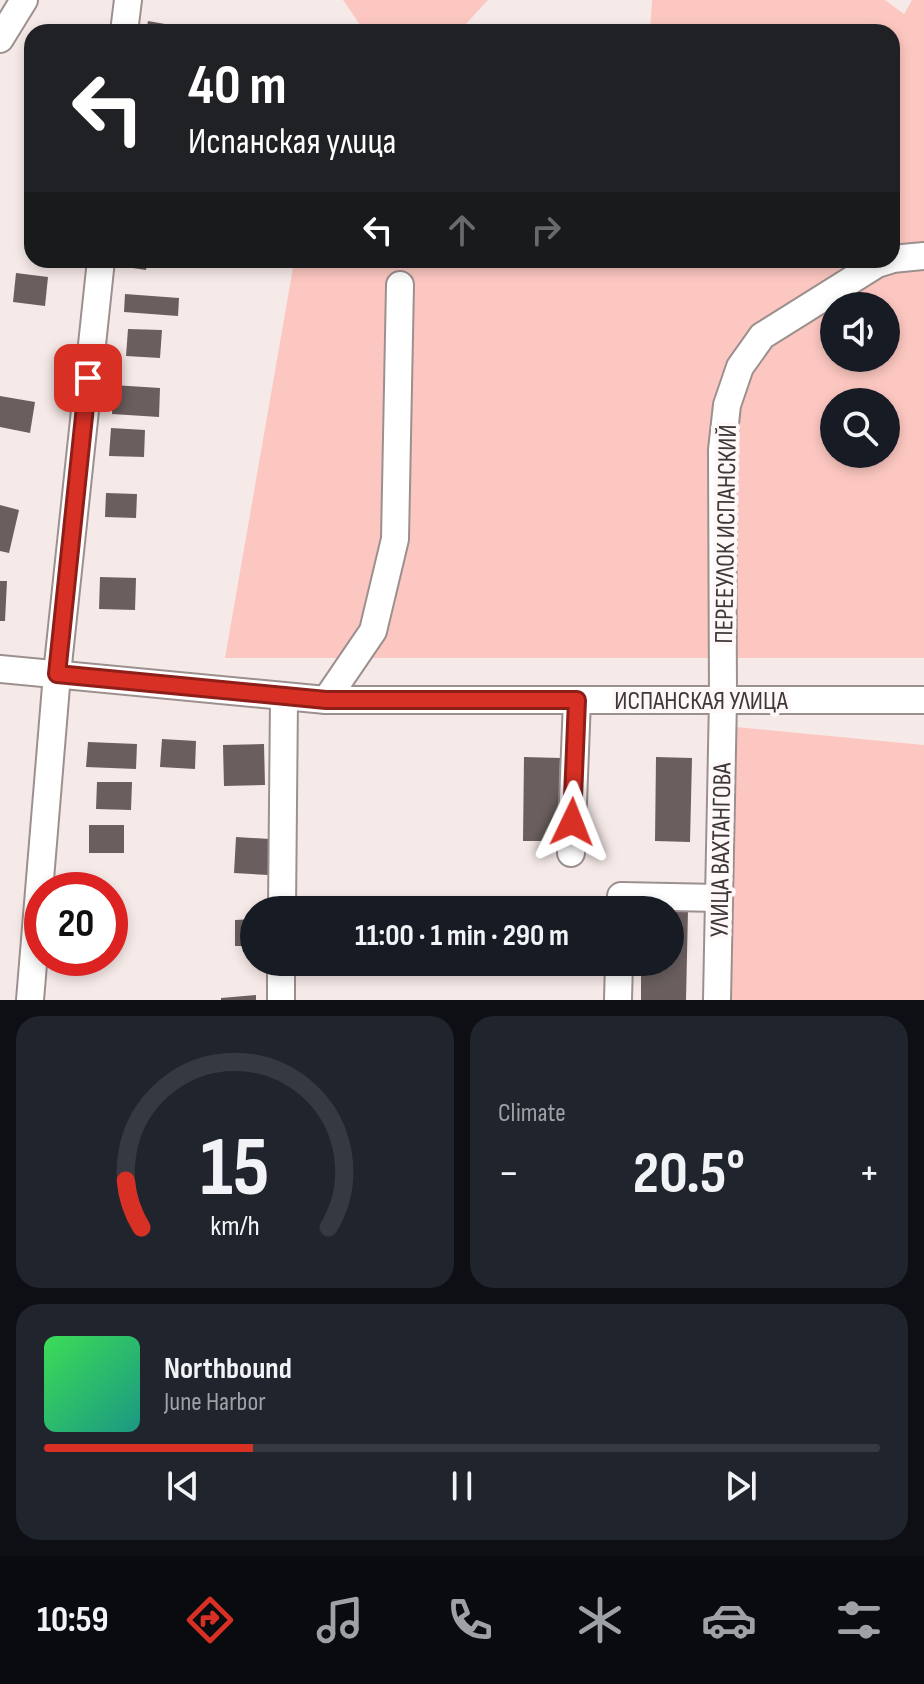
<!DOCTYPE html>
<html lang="en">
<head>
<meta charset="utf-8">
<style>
	:root { --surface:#171b24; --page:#20242c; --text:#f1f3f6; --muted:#9ea1a6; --line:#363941; --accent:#d93025 }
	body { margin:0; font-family:"Sofia Sans Condensed",sans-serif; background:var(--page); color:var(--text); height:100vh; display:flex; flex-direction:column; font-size:30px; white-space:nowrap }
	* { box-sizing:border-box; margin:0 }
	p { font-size:26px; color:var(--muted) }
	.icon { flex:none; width:44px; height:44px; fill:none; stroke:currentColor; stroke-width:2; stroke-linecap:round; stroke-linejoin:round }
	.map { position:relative; height:1000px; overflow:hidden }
	.sheet { display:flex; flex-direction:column; gap:16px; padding:16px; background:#0d0f14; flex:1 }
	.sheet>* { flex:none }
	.hud { position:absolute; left:24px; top:24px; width:876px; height:244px; border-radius:24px; box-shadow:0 4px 12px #0003; background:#202124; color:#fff; overflow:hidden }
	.fabs { position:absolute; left:820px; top:292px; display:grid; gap:16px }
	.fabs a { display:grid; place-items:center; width:80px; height:80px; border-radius:50%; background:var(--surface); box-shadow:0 4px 12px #0003; font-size:40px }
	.speed { position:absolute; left:24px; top:872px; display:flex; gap:16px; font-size:40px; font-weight:700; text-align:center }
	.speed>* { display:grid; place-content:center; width:104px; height:104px; border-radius:50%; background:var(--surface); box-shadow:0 4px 12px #0003; line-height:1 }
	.speed .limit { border:12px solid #d22; background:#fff; color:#111 }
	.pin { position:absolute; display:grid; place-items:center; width:68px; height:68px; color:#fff; margin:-34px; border-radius:16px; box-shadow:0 4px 12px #0006 }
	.me { position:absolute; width:88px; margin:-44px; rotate:2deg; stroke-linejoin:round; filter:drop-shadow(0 0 6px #0008) }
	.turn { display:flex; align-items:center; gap:28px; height:168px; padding:0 32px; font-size:36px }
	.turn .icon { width:104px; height:104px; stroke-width:2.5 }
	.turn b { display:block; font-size:56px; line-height:68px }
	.lanes { display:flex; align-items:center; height:76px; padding:0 32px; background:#0003; justify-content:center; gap:40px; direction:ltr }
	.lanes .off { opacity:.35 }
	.big { font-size:60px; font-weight:700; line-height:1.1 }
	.sheet .widget { flex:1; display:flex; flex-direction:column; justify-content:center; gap:12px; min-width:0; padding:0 28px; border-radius:24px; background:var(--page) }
	.sheet .dial { align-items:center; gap:0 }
	.dial svg { height:208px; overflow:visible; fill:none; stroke:var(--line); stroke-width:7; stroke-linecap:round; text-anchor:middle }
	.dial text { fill:var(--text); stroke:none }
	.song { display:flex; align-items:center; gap:24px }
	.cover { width:96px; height:96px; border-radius:12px; background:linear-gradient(135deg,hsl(130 70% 55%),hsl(170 70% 35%)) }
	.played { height:8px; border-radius:4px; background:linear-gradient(90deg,var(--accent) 25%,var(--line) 25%) }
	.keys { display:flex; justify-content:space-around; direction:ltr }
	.heat { display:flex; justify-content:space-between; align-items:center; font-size:44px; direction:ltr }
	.sheet .tiles { flex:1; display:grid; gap:16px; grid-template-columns:1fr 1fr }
	.widget:last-child { grid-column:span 2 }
	.trip { position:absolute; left:240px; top:896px; width:444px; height:80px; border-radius:40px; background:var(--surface); box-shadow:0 4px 12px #0003; font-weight:700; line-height:80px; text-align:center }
	.tab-bar { display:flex; height:128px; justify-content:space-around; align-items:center; background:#090b0e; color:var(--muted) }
	.tab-bar .icon { width:56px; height:56px }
	.tab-bar .on { color:var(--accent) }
	.tab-bar b { font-size:36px; color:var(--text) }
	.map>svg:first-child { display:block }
	.green { fill:#fcc7c0; fill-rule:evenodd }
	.building { fill:#6a5f5e }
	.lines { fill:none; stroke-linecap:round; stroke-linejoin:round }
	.minor-casing { stroke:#9c908f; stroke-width:30 }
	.minor { stroke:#fff; stroke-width:26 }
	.route-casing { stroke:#8d1f18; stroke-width:20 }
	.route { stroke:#d93025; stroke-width:14 }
	.labels { text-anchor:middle; stroke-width:8; stroke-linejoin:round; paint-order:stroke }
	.street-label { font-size:26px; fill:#3e3938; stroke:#fef9f8 }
</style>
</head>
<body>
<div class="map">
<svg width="924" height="1000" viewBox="0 0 924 1000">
	<rect width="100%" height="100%" fill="#f6eae8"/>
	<g class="green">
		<path d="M343,0H488L464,26L435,32H365Z"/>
		<path d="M652,0H885L904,14L912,0H924V658H225L294,262L892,260V32H650ZM834,306H886V358H834ZM834,402H886V454H834Z"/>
		<path d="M736,727L924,745V1000H727Z"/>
	</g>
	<g class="building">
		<path d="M148,21L182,27L181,32H146Z"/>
		<path d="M120,260H148L146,270L119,266Z"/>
		<path d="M16,273L48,277L45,306L13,302Z"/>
		<path d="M125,294L179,298L178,316L124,312Z"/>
		<path d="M128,329L162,330L160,358L126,356Z"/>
		<path d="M113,385L160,388L159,417L112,414Z"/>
		<path d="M0,396L35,402L30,433L0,427Z"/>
		<path d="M111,428L145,430L144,457L109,456Z"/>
		<path d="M106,493L137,494L136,518L105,517Z"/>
		<path d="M0,505L19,510L9,553L0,551Z"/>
		<path d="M100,577L136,578L135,610L99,609Z"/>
		<path d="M0,581H7L5,621H0Z"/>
		<path d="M162,739L196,741L195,769L160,767Z"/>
		<path d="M88,742L137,744L136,769L86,767Z"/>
		<path d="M264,744L265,785L224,786L223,745Z"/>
		<path d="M524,757L560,758L559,841H523Z"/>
		<path d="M656,757L692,758L690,842L655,841Z"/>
		<path d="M97,782H132L131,810L96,809Z"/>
		<rect x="89" y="825" width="35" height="28"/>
		<path d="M236,837L270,839L268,875L234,873Z"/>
		<rect x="110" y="892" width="6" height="20"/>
		<path d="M670,910H688L686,1000H641V962H670Z"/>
		<path d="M254,919V946H235V920Z"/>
		<path d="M110,923L117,924L115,951H110Z"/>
		<path d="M256,995V1000H221V998Z"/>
	</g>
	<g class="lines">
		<g class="minor-casing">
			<g id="minor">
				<path d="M124,32L128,0"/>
				<path d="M0,39L24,0"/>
				<path d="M892,259L924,256"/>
				<path d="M0,669L326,700H924"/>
				<path d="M326,700L373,631L395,539L400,285"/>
				<path d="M571,853L577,700"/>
				<path d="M282,910L284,698"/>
				<path d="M621,910V896L719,898"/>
				<path d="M30,1000L57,674L101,260"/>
				<path d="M281,1000V962"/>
				<path d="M618,1000L619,962"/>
				<path d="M717,1000L723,699L722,450L727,405L740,367L762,336L877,264L890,260"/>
			</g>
		</g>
		<use href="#minor" class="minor"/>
	</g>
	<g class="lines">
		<g class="route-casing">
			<path id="route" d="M88,378L57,674L326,700H577L572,822"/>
		</g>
		<use href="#route" class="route"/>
	</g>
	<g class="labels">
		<g class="street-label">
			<text transform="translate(725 534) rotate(-89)" y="9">ПЕРЕЕУЛОК ИСПАНСКИЙ</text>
			<text x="701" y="709">ИСПАНСКАЯ УЛИЦА</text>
			<text transform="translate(720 850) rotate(-89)" y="9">УЛИЦА ВАХТАНГОВА</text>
		</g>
	</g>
</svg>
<div class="fabs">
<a><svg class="icon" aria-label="sound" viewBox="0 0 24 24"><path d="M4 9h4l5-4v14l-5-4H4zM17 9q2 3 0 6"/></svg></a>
<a><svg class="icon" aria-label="search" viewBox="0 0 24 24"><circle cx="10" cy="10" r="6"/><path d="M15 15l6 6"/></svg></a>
</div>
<div class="speed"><div class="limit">20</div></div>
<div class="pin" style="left:88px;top:378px;background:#d93025"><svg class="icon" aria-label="arrive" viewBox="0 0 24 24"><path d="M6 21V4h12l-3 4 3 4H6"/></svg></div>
<svg class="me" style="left:572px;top:822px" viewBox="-20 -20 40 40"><path d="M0-17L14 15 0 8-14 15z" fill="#d93025" stroke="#fff" stroke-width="4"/></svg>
<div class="trip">11:00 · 1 min · 290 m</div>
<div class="hud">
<div class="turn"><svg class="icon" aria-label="left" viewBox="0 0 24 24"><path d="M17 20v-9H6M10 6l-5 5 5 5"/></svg><div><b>40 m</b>Испанская улица</div></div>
<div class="lanes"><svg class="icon" aria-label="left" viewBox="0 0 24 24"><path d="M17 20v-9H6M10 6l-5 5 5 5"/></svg><svg class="icon off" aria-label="ahead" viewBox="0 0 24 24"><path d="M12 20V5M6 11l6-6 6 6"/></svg><svg class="icon off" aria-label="right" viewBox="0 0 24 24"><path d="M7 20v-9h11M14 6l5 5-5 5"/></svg></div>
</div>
</div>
<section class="sheet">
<div class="tiles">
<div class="widget dial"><svg viewBox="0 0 100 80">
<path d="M14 69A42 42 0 1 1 86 69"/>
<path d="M14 69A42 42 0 0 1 8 51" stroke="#d93025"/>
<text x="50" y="56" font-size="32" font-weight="700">15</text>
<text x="50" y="72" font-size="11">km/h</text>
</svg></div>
<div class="widget"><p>Climate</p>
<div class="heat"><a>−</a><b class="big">20.5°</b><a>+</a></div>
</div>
<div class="widget">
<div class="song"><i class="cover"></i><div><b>Northbound</b><p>June Harbor</p></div></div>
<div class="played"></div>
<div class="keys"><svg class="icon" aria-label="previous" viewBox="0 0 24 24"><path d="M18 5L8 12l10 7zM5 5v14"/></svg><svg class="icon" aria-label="pause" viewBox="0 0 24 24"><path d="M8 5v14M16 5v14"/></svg><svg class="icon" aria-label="next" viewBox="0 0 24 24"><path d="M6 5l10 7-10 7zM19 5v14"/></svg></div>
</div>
</div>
</section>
<nav class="tab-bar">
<b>10:59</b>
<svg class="icon on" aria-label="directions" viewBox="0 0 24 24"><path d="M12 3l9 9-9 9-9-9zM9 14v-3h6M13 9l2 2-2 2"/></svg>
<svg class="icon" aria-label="music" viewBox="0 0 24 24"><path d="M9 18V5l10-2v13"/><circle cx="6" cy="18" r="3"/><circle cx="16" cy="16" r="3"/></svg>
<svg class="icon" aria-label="phone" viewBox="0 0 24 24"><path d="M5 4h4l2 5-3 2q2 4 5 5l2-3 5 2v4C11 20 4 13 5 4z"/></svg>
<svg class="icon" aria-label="climate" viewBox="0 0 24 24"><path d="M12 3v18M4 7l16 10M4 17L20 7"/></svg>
<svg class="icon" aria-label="car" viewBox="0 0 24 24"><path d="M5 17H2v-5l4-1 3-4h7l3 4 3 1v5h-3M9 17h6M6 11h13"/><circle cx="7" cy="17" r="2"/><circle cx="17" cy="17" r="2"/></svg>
<svg class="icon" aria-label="filters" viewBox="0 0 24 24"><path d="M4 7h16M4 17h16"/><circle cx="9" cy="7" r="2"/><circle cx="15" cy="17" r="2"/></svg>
</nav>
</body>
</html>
